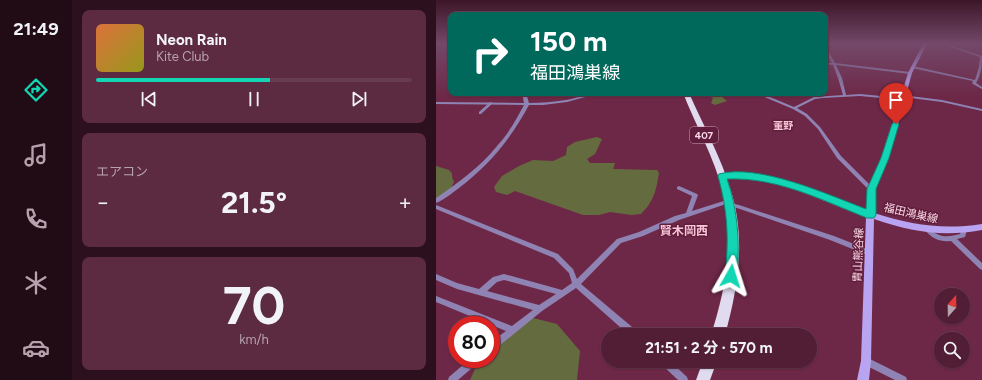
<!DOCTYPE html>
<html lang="ja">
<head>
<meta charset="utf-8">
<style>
	:root { --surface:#521e35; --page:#5c2b41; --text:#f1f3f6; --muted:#b5a2ad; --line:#683c50; --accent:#12d5b4 }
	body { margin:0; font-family:Figtree,"Noto Sans JP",sans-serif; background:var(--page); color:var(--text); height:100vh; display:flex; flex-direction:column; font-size:15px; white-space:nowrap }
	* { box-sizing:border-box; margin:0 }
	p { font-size:13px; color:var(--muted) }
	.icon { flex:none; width:22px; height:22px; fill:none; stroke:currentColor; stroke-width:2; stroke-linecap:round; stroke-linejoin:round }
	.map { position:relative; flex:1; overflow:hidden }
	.details { display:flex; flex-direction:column; gap:10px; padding:10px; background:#2d101d; width:364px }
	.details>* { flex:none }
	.banner { position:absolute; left:12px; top:12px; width:380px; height:84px; border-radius:8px; box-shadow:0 1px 3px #0004,0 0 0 1px var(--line); background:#00695c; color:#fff; overflow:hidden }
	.needle { width:26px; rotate:20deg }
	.tools { position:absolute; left:498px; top:288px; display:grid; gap:8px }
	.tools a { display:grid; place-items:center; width:36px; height:36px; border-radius:50%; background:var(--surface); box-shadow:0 1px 3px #0004,0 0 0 1px var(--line); font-size:20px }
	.speed { position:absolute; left:12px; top:316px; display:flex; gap:8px; font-size:20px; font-weight:700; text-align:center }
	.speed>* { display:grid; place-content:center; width:52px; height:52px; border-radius:50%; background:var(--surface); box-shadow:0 1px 3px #0004,0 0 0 1px var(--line); line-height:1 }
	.speed .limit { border:6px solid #d22; background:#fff; color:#111 }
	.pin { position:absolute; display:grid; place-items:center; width:34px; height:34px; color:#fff; margin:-41px -17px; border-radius:50% 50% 50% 0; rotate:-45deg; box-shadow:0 0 4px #0007 }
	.pin .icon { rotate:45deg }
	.me { position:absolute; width:44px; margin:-22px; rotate:6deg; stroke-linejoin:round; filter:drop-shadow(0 0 3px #0008) }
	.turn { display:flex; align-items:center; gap:14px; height:84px; padding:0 16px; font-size:18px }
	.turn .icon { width:52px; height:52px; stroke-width:2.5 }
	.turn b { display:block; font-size:28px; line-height:34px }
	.big { font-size:30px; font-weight:700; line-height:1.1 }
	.details .tile { flex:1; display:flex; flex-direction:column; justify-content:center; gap:6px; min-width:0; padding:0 14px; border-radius:8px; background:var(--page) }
	.details .dial { align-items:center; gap:0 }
	.dial b { font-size:52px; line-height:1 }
	.song { display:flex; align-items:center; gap:12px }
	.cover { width:48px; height:48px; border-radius:6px; background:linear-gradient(135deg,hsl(20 70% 55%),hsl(60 70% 35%)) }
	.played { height:4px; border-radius:2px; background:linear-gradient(90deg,var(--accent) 55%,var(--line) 55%) }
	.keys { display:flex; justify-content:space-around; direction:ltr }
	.heat { display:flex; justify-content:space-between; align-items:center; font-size:22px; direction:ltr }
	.trip { position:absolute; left:165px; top:328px; width:216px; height:40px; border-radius:20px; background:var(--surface); box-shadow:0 1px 3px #0004,0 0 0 1px var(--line); font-weight:700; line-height:40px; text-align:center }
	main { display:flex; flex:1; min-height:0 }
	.tab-bar { display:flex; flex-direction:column; width:72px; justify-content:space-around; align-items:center; background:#210c15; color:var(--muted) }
	.tab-bar .icon { width:28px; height:28px }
	.tab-bar .selected { color:var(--accent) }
	.tab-bar b { font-size:18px; color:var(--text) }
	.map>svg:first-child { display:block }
	.green { fill:#646b3e }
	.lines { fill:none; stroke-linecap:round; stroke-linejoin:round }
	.stream { stroke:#586462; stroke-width:1 }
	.minor { fill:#8f83b4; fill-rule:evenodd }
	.tertiary { fill:#8f83b4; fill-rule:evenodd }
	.secondary { fill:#b9a4f2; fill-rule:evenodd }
	.trunk { fill:#e0dbef; fill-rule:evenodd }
	.route { fill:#12d5b4; stroke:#0c8a75 }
	.labels { text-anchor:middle; stroke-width:3; stroke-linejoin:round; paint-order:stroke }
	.far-neighbourhood-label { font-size:10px; font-weight:bold; fill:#f9c6d7; stroke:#611d3c }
	.shield { fill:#611d3c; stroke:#cda0b2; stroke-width:1 }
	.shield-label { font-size:10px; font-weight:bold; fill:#fbd8e4 }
	.street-label { font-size:11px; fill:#fbd8e4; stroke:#611d3c }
	.neighbourhood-label { font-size:12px; font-weight:bold; fill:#f9c6d7; stroke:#611d3c }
</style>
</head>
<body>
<main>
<nav class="tab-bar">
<b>21:49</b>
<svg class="icon selected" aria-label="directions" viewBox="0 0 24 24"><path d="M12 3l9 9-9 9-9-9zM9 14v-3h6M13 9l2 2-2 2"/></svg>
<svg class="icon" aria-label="music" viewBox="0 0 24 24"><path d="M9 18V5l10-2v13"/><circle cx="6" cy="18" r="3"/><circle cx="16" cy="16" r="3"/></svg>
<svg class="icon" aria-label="phone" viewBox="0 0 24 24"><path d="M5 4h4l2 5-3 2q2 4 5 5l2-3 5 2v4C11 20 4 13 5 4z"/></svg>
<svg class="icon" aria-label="climate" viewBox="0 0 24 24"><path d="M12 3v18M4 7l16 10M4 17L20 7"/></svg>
<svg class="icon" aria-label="car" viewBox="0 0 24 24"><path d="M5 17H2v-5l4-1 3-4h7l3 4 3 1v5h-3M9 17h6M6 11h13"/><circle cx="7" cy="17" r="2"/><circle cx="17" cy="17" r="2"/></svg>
</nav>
<section class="details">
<div class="tile">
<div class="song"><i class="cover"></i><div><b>Neon Rain</b><p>Kite Club</p></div></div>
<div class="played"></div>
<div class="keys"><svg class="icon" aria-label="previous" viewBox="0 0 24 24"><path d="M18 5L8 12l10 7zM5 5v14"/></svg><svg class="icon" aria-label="pause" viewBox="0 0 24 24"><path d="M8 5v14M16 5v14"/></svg><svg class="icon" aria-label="next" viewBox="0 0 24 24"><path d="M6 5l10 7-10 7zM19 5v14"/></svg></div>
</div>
<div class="tile"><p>エアコン</p>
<div class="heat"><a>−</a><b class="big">21.5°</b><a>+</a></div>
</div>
<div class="tile dial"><b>70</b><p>km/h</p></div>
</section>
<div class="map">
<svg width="546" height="380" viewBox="0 0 546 380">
	<rect width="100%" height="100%" fill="#6e2847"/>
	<g class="green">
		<path d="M253,93H299L306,95L305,97L287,96V98L291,101L279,105L275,103L277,98L272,96L257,97Z"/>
		<path d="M161,137L166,139L159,154L151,159L154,163H179L177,169L221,170L223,173C220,191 218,201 205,214L195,215L174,212L163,215H147L79,191L71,195L60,192L58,187L66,176L83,166L97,160L117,161L130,155L131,147L139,142Z"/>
		<path d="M0,166L13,170L16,173V177L18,182L15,188L0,198Z"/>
		<path d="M97,318L121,324L144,351L141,380H34L43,360L55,359V350Z"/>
	</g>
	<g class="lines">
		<path class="stream" d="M307,94L322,96L325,93"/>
		<g class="minor">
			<path d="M506,44H510L546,56C546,66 545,75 540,83L546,87V89L537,84L536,83L537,81L476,68L475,67L477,66L539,80L543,67L544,57Z"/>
			<path d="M542,44H546V45Z"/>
			<path d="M389,49L394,54L399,63L474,72L476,73L474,74L400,65L406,78L410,95L424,94L466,98L468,99L466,100L424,96L387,98L379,99L361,108L371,114L384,127L405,156L437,188V190H433L401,158L382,129L369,116L357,109L319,93H324L358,107L378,97L407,95L402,78L397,65L389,64V62L396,63L389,52Z"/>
			<path d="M466,95L506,100L546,109V111L506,102L467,97L465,96Z"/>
			<path d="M54,102L57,103L45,114H43V112Z"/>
			<path d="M243,186L261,194L262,195L256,211L294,199L296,200L297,201L296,202L243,220L207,236L185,243L145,284L202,332L203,335H193L140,288L106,311L58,350L55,351V342L70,331L0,302V296L76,326L97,310L21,289L0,280V274L21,283L43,289L57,277L68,274L126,290L136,283L133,273L118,258L0,209V205L122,254L137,269L141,279L181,239L203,232L239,216L250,213L256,196L241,189V187ZM68,280L120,294L103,305L51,291L61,282Z"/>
			<path d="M294,203L303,205L398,236L436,251L437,253L436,255L434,256L394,240L301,208L292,206L291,205L292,204Z"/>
			<path d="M490,228C496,228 496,232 501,234C508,238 517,236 524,234L526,228H530L531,230L529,237L521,239L546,263V270L544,269L515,241C504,242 496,239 489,230Z"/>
			<path d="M430,357L470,377L471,380H459L427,364L426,361L427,358Z"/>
			<path d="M34,359H44L43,362L22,380H12L13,377Z"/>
			<path d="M224,361H234L251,377L252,380H242L225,364Z"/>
		</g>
		<path class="tertiary" d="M86,93H90L93,103C105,103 118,102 130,100C142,98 152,93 164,93L131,102L107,105H93C74,140 54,164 23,188C16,193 8,200 0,203V198C22,183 44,167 61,146C72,134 80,120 88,105L0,104V102L88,103Z"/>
		<path class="secondary" d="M487,44H491L476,73L456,146L438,189V213C476,225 506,230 546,224V230C506,237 476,232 438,219L435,361L433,380H421L425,361L430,217C380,199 341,176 286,178L283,176C286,173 292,173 297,173C343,171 388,195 431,211L432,189L450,146L472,73Z"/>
		<g class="trunk">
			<path d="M247,93H253C267,125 285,157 295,191C310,239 302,288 289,335H275C290,288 299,240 287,192C278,157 260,126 247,93Z"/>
			<path d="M267,361H281L274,380H260Z"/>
		</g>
	</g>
	<linearGradient id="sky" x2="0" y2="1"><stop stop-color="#3c1627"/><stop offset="0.45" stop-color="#734869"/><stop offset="1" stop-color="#734869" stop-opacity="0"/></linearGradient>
	<rect width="546" height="97" fill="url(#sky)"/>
	<path class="route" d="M460,121L463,124L453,158L440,189V215L438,218H431C386,200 341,177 291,179C302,211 304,242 301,276L299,279L295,281L291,279L289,276C293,239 292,212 282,176L283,174C322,163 393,195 430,209L431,189L445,158L456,124Z"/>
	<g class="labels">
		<g class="far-neighbourhood-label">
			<text x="347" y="129">董野</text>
		</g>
		<rect class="shield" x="254" y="127" width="28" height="16" rx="3"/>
		<g class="shield-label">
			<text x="268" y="139">407</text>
		</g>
		<g class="street-label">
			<text transform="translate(475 213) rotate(13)" y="4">福田鴻巣線</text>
			<text transform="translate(422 255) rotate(-88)" y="4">胄山熊谷線</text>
		</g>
		<g class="neighbourhood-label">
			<text x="248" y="235">賢木岡西</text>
		</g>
	</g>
</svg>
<div class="tools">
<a><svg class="needle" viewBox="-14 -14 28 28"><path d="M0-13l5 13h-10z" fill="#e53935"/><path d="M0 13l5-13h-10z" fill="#b5a2ad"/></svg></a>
<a><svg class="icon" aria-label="search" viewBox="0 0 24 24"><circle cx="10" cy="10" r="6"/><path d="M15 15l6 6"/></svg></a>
</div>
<div class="speed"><div class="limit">80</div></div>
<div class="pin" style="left:460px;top:124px;background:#d93025"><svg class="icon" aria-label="arrive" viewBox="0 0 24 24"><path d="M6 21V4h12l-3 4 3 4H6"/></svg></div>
<svg class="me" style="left:295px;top:276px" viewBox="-20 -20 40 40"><path d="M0-17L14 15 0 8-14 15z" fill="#12d5b4" stroke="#fff" stroke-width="4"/></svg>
<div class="trip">21:51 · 2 分 · 570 m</div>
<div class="banner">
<div class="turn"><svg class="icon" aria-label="right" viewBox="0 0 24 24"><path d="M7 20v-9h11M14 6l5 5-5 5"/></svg><div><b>150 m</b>福田鴻巣線</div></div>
</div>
</div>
</main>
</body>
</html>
